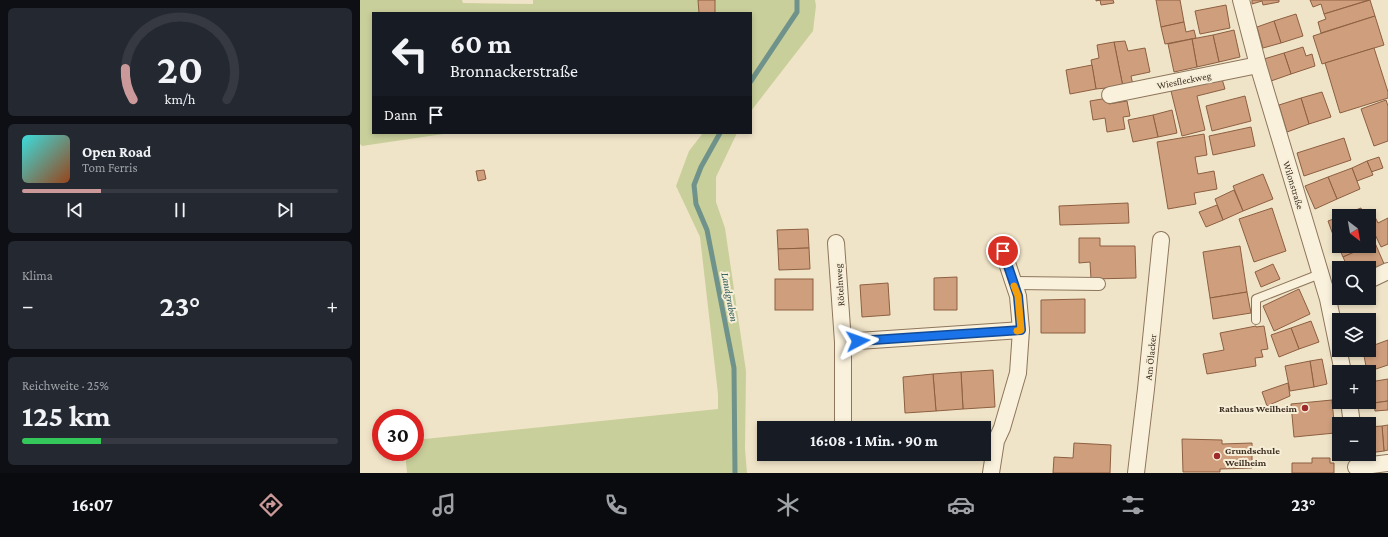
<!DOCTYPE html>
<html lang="de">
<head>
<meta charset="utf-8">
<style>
	:root { --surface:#171b24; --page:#242831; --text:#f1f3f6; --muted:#9ea1a6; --line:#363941; --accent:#cc999b }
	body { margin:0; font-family:"Crimson Pro",serif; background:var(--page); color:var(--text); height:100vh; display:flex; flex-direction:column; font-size:15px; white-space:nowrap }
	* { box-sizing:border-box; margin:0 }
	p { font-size:13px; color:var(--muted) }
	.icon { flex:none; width:22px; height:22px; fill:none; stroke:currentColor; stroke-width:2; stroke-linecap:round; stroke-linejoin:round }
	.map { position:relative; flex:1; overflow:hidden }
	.sheet { display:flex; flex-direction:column; gap:8px; padding:8px; background:#0d0f14; width:360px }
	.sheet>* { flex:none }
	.hud { position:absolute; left:12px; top:12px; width:380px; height:122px; border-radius:0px; box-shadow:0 2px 6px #0003; background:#171b24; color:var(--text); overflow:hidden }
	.needle { width:26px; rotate:149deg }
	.fabs { position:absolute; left:972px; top:209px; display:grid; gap:8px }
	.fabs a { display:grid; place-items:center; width:44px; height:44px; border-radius:0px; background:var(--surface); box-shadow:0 2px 6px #0003; font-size:20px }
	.speed { position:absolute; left:12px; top:409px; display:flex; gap:8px; font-size:20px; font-weight:700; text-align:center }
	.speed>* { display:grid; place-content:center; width:52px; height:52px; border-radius:50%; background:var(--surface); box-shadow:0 2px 6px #0003; line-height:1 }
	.speed .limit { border:6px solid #d22; background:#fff; color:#111 }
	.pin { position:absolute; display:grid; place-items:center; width:34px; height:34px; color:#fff; margin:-17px; border:2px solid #fff; border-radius:50%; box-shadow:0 1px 4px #0007 }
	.me { position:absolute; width:44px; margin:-22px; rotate:86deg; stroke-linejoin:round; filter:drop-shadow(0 0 3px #0008) }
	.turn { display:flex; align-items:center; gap:14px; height:84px; padding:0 12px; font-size:18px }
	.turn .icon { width:52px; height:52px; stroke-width:2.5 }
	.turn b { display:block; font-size:28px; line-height:34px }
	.then { display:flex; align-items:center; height:38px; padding:0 12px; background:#0003; gap:8px; font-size:15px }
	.big { font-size:30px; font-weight:700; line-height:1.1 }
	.sheet .tile { flex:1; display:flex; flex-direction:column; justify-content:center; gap:6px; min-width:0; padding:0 14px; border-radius:6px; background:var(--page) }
	.sheet .dial { align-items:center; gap:0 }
	.dial svg { height:104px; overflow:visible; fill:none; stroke:var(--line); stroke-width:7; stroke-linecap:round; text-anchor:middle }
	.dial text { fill:var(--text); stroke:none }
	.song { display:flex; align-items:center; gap:12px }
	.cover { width:48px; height:48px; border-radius:6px; background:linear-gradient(135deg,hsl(180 70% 55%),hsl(20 70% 35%)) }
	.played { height:4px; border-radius:2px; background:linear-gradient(90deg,var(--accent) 25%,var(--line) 25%) }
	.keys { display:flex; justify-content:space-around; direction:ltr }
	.heat { display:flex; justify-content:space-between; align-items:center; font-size:22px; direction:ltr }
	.charge { height:6px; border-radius:3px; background:linear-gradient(90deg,#34c759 25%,var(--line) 0) }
	.trip { position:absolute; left:397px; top:421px; width:234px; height:40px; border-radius:0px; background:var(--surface); box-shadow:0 2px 6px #0003; font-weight:700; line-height:40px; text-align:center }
	.tabs { display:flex; height:64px; justify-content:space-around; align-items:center; background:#090b0e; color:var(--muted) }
	.tabs .icon { width:28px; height:28px }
	.tabs .current { color:var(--accent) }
	.tabs b { font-size:18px; color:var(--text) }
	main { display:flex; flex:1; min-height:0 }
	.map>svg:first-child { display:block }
	.green { fill:#c9cf9b }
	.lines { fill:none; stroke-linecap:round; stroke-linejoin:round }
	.stream { stroke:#6f938a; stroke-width:5 }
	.building { fill:#cf9f7d; stroke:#8d5f41 }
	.service-casing { stroke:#8d765c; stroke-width:10 }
	.pedestrian-casing { stroke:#8d765c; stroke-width:14 }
	.minor-casing { stroke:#8d765c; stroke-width:18 }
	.service { stroke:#faf1dc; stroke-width:8 }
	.pedestrian { stroke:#faf1dc; stroke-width:12 }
	.minor { stroke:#faf1dc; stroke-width:16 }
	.route-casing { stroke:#114b97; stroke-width:10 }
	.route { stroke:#1a73e8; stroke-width:7 }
	.slow { stroke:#f59e0b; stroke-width:7 }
	.poi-dot { fill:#9e2a2b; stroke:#f7eed8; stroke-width:1.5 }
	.labels { text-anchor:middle; stroke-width:4; stroke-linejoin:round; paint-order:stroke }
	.street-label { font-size:10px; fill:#3d2e20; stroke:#f7eed8 }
	.poi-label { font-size:10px; font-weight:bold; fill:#3d2e20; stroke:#f7eed8; text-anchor:end }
	.water-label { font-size:11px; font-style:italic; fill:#2f5d5a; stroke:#f7eed8 }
</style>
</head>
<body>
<main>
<section class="sheet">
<div class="tile dial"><svg viewBox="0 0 100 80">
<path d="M14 69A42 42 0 1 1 86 69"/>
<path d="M14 69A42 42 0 0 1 8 45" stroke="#cc999b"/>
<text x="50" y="56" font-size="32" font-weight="700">20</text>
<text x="50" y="72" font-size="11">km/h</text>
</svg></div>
<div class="tile">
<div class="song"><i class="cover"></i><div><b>Open Road</b><p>Tom Ferris</p></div></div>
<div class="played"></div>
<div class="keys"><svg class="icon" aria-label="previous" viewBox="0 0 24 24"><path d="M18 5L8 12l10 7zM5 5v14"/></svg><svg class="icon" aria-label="pause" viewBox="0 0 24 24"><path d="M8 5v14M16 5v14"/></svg><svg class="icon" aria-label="next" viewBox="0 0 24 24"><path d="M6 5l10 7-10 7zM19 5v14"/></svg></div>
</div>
<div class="tile"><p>Klima</p>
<div class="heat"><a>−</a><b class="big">23°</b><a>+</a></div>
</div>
<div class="tile"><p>Reichweite · 25%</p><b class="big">125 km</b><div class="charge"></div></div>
</section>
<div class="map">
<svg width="1028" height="473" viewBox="0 0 1028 473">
	<rect width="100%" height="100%" fill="#f0e4c8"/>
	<g class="green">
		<path d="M0,0H102L103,3L173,4V0H455L456,6L453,31L391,111V13H13V133H90L2,146L0,144Z"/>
		<path d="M343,133H377L356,177V202L365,228L386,371L385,449L387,473H47L45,452H55V440L358,409V394L340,237L316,186L329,151Z"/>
	</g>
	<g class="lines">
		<g class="stream">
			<path d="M391,81L437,12V0"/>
			<path d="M360,133L341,167L334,185L336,204L347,230L374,368L375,473"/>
		</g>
	</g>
	<g class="building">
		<path d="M338,0H355V13H339Z"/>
		<path d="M736,0H753L754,3L741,5L740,0L736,1Z"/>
		<path d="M796,0H820L824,22L801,27Z"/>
		<path d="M892,0H919V2L903,5L902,1L892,4Z"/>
		<path d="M950,0H1009L964,14L961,4L953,7Z"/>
		<path d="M1010,0L1015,16L961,33L958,22L966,19L964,14Z"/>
		<path d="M866,5L870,28L840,34L835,11Z"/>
		<path d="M936,14L943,36L921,43L914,21Z"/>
		<path d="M1015,16L1024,45L962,64L953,36Z"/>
		<path d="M914,21L921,43L903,48L897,27Z"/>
		<path d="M824,22L826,32L834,30L836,38L805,44L801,27Z"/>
		<path d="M874,30L880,57L859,62L853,35Z"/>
		<path d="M853,35L859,62L837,67L832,39Z"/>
		<path d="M832,39L837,67L814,72L808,44Z"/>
		<path d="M765,41L768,51L785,48L790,72L771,76L773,85L763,87L754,42Z"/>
		<path d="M754,42L763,87L747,90L746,88L736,89L731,60L739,58L737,45Z"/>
		<path d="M943,47L946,56L952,54L955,66L931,74L924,53Z"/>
		<path d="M1014,48L1028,92V98L980,113L965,63Z"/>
		<path d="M924,53L931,74L911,81L904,59Z"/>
		<path d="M732,65L736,89L710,94L706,70Z"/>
		<path d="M862,79L865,89L837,96L845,130L822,136L811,91Z"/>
		<path d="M962,92L971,117L949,124L941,98Z"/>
		<path d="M885,96L891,121L852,131L846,106Z"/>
		<path d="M748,98L749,104L767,101L770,116L763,117L765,129L747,132L745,118L733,120L730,101Z"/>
		<path d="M941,98L949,124L927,132L919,105Z"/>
		<path d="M1026,100L1028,106V141L1014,146L1001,109Z"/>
		<path d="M812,110L817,133L798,137L793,115Z"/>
		<path d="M793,115L798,137L773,142L768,120Z"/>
		<path d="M891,127L895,146L853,155L849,136Z"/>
		<path d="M844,134L847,155L835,157L838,174L854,171L857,189L834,193L836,204L808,209L797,142Z"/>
		<path d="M984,138L991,160L944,176L937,153Z"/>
		<path d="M1019,157L1023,168L1011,172L1007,161Z"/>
		<path d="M1007,161L1013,175L997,181L992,168Z"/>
		<path d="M992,168L1000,189L977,199L968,177Z"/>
		<path d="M124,170L126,179L118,181L116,171Z"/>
		<path d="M903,174L913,199L883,211L873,186Z"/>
		<path d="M968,177L977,199L955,209L945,186Z"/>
		<path d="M874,190L883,211L863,220L855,199Z"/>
		<path d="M768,203L769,223L700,225L699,206Z"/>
		<path d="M857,205L863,220L846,227L839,212Z"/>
		<path d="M912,208L926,251L894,262L879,219Z"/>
		<path d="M1001,208L1004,216H986L985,214Z"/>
		<path d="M1014,215L1018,223L1028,218V244L1021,247L1009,222V217Z"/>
		<path d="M979,217V229L972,232L968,221Z"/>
		<path d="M1009,228L1015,243L1009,246Z"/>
		<path d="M448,229L449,248L418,249L417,230Z"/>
		<path d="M979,229V246H1008L983,257L972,232Z"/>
		<path d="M719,238H740V246H775L776,278L731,279L730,262L719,263Z"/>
		<path d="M1015,243L1025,266L1009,273V268H988L983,257Z"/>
		<path d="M880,246L887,292L850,298L843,252Z"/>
		<path d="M449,248L450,269L419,270L418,249Z"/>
		<path d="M913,264L920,279L901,287L895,272Z"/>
		<path d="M597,277V310H574V278Z"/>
		<rect x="415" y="279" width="38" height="31"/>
		<path d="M528,283L530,315L502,317L500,285Z"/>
		<path d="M939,289L950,314L914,331L903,306Z"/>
		<path d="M887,292L891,313L853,319L850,298Z"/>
		<path d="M725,299V333H681V300Z"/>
		<path d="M951,321L959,342L939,349L931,328Z"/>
		<path d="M896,326V327L904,326L908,349L901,350L903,357L895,358L896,366L847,374L843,354L864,350L860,333Z"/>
		<path d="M931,328L939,349L919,357L911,335Z"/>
		<path d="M1028,340V365L1007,372L1003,350H1009V347Z"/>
		<path d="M962,359L967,384L954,387L950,361Z"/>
		<path d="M950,361L954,387L930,391L925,366Z"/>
		<path d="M633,370L635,407L603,409L601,372Z"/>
		<path d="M601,372L603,409L576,411L573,374Z"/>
		<path d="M573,374L576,411L545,413L543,377Z"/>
		<path d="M1028,379V401L1013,403L1010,382Z"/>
		<path d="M928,383L930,396L907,406L902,392Z"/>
		<path d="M972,400L975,433L934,437L931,404Z"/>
		<path d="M1028,401V410L1015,411L1014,403Z"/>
		<path d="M1028,425V450L1024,451L1022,426Z"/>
		<path d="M1022,426L1024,451L1009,453V427Z"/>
		<path d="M822,439L862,440V444L892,443V468L860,469V472H823Z"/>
		<path d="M714,443L751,445L750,473H693L694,457L713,458Z"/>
		<path d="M952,458H970V463H974V473H932V463H952Z"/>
	</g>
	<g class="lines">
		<g class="service-casing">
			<path id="service" d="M896,320V299L960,274"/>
		</g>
		<g class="pedestrian-casing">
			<path id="pedestrian" d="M653,283L739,284"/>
		</g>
		<g class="minor-casing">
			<g id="minor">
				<path d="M881,0L898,65L968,299L983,372"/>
				<path d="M750,95L898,65"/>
				<path d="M476,243L483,342L661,330"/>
				<path d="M1009,280L1028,271"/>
				<path d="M483,342V428"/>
				<path d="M989,402L992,424"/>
				<path d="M996,467L1028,463"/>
				<path d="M631,473L636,441L642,428L658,373L661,330L658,296L643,251"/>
				<path d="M776,473L786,389L801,240"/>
			</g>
		</g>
		<use href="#service" class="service"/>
		<use href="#pedestrian" class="pedestrian"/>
		<use href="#minor" class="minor"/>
	</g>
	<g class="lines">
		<g class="route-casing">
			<path id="route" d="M498,341L661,330L658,296L643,251"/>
		</g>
		<use href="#route" class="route"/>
		<path class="slow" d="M654,286L658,296L661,330L657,331"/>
	</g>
	<g class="poi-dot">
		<circle cx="945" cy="408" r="4"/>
		<circle cx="857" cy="456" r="4"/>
	</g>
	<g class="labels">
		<g class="street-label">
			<text transform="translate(824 80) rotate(-11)" y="4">Wiesfleckweg</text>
			<text transform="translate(934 185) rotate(73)" y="4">Wilonstraße</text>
			<text transform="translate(479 285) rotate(-94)" y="4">Rötelnweg</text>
			<text transform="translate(790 357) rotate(-84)" y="4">Am Ölacker</text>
		</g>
		<g class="poi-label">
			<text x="937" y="412">Rathaus Weilheim</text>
			<text x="865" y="454" text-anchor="start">Grundschule<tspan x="865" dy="12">Weilheim</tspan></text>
		</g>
		<g class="water-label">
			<text transform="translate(370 297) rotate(79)" y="4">Landgraben</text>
		</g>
	</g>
</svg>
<div class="fabs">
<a><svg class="needle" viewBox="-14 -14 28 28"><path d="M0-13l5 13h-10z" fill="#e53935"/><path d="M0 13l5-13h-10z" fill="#9ea1a6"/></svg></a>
<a><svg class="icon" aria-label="search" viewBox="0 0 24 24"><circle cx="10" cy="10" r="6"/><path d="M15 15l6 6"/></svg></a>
<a><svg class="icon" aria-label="layers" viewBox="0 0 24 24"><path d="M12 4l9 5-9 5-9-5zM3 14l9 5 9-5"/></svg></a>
<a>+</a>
<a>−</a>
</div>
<div class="speed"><div class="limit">30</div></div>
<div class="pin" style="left:643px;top:251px;background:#d93025"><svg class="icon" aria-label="arrive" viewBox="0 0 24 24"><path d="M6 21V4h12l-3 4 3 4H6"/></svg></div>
<svg class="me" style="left:498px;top:341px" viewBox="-20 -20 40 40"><path d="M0-17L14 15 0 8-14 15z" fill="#1a73e8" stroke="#fff" stroke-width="4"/></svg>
<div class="trip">16:08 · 1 Min. · 90 m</div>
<div class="hud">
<div class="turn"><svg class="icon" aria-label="left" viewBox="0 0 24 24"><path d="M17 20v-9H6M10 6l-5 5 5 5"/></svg><div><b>60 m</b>Bronnackerstraße</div></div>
<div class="then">Dann<svg class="icon" aria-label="arrive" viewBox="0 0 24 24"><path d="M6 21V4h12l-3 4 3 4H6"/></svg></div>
</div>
</div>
</main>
<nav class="tabs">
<b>16:07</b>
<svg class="icon current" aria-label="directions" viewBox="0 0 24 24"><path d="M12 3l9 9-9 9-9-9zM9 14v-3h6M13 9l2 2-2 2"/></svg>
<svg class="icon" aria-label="music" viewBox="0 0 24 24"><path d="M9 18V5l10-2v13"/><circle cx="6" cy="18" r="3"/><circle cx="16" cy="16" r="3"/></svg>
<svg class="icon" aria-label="phone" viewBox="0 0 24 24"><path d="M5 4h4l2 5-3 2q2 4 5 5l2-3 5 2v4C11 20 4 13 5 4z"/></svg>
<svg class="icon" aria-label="climate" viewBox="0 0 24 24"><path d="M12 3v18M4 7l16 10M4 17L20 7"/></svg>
<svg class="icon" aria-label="car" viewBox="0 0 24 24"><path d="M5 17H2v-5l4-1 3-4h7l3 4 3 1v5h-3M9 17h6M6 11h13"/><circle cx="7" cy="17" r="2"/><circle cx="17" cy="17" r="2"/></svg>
<svg class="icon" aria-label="filters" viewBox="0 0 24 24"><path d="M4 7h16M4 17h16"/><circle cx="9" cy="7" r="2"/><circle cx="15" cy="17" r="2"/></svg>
<b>23°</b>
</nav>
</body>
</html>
